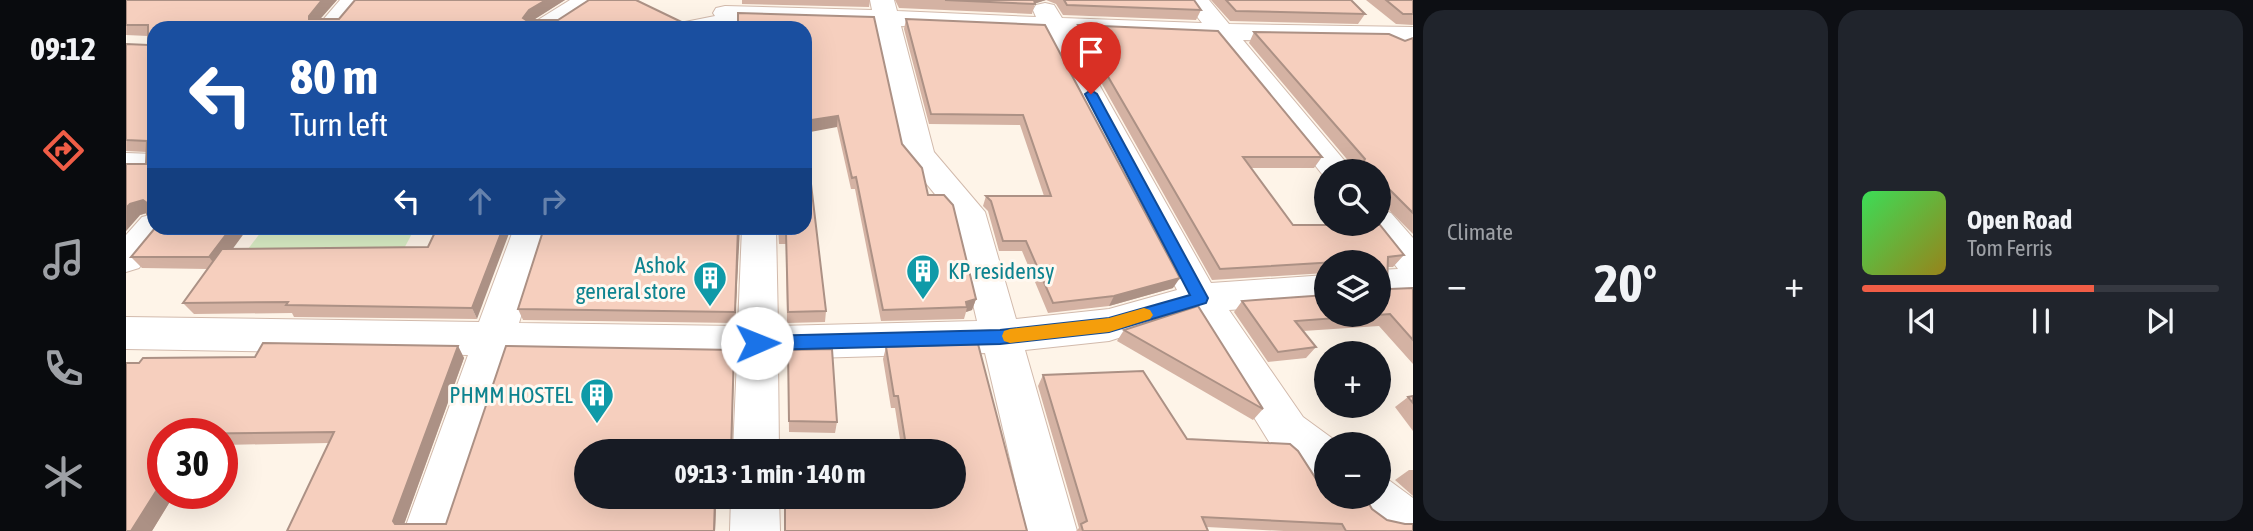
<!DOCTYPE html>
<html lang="en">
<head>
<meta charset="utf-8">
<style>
	:root { --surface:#171b24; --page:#20242c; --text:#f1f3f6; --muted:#9ea1a6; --line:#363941; --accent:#f05d46 }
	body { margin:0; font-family:"Asap Condensed",sans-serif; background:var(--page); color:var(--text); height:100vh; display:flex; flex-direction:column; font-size:26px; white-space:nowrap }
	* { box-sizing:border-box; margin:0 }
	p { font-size:23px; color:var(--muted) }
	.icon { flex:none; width:38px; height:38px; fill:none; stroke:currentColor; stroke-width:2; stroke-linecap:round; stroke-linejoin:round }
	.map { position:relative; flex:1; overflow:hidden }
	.details { display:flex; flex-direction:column; gap:10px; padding:10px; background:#0d0f14; width:840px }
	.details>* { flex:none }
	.hud { position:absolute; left:21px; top:21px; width:665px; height:214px; border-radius:21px; box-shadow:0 7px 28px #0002; background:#1a4fa0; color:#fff; overflow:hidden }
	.buttons { position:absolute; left:1188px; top:159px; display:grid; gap:14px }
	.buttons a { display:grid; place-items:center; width:77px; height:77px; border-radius:50%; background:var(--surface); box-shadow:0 7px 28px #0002; font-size:35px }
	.speed { position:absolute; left:21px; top:418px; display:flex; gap:14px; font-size:35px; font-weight:700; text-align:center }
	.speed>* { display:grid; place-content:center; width:91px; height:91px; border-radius:50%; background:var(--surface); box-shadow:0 7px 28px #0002; line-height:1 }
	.speed .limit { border:10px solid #d22; background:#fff; color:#111 }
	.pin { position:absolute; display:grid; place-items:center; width:60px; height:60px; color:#fff; margin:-72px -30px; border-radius:50% 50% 50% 0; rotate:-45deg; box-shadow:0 0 7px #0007 }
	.pin .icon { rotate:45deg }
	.me { position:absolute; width:77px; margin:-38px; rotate:89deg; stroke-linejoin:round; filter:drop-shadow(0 0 5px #0008) }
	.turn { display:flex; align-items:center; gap:24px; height:147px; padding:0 28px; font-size:32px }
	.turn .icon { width:91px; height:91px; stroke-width:2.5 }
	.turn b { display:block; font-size:49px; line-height:60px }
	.lanes { display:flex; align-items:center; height:66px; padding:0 28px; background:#0003; justify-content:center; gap:35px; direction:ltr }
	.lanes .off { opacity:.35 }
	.big { font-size:52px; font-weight:700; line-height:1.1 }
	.details .tile { flex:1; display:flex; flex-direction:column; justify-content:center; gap:10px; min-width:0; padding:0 24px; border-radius:21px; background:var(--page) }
	.song { display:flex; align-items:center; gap:21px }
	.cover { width:84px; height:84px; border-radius:10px; background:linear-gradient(135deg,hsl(130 70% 55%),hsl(50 70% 35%)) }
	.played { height:7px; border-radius:4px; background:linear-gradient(90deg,var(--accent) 65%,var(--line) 65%) }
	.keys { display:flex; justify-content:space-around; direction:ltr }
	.heat { display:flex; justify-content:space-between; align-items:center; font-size:38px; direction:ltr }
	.details .tiles { flex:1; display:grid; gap:10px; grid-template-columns:repeat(2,1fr) }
	.trip { position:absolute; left:448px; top:439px; width:392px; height:70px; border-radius:35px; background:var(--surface); box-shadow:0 7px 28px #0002; font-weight:700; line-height:70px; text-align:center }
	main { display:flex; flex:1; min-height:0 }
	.tab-bar { display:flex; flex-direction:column; width:126px; justify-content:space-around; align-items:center; background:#090b0e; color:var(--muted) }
	.tab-bar .icon { width:49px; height:49px }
	.tab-bar .selected { color:var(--accent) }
	.tab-bar b { font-size:32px; color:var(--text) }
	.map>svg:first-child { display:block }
	.green { fill:#d9edc5 }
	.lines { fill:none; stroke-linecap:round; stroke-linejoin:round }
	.minor-casing { stroke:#d2baac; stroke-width:2 }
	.minor { fill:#fff; fill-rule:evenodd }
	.wall { fill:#d4b2a3 }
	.shaded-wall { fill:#ac9185 }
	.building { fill:#f6cfbe; stroke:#ac9185; stroke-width:2 }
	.route { fill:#1a73e8; stroke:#114b97; stroke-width:2 }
	.slow { fill:#f59e0b }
	.labels { text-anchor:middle; stroke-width:6; stroke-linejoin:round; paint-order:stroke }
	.culture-label { font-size:23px; fill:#0d838f; stroke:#fff8f0; text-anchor:end }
</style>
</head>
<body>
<main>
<nav class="tab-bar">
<b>09:12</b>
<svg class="icon selected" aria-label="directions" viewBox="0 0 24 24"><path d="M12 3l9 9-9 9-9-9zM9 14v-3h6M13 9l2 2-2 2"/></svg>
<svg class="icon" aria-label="music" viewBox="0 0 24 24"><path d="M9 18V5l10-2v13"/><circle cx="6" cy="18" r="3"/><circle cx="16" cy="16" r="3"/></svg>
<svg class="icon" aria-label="phone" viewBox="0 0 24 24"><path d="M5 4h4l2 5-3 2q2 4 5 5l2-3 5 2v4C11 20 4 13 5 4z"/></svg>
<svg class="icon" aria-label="climate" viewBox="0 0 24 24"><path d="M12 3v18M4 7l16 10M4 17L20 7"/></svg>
</nav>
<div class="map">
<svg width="1287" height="531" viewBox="0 0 1287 531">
	<rect width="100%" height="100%" fill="#fef4e8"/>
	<path class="green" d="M138,228H289L274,256L122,249Z"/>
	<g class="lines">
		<g class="minor-casing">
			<g id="minor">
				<path d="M214,0H239L216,28H190Z"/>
				<path d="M444,0H473L469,5L433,28H403L407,23Z"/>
				<path d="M744,0H768L771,11L910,17L907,10L910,5L919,3L928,5L936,18L1076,23L1058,0H1083L1103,24L1287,27V43L1117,40L1228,172H1200V179L1088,39L944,33L1085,283L1200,275V303L1103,310L1177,417L1214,444H1200V482L1184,476L1145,445L1065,315L983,341L899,350L951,531H901L859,353L652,359L653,452H607L611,359L383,355L328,531H278L342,355L0,349V317L353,322L388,228H422L393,323L612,326L616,228H650L652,326L851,321L826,215L777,155L749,25L607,21L602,28H550L554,23L589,16L587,13L590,8L599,6L746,10ZM775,26L918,32L1051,290L983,309L890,319L859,212L808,152Z"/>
				<path d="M0,153L28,154V174L0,173Z"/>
				<path d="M1253,209L1265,213L1287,238V296L1253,298V270L1272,269L1238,224H1253Z"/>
				<path d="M28,214V228H45L13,268L0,272V235L16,217Z"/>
				<path d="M1253,476L1264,481L1287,498V531C1252,531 1239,531 1223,497H1253Z"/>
				<path d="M605,497H653L654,531H604Z"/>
			</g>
		</g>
		<use href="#minor" class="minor"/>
	</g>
	<g class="wall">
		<path d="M0,0H211L194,19H213L229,0H439L407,20L568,28H28V222L21,213L14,215L0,231V164H20L21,152L0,151V44L22,45V36L0,35Z"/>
		<path d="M616,0H744L743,7L616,4Z"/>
		<path d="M769,0H1068L1075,10L1070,20L937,15L930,4L920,0L909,3L906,14L773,8Z"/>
		<path d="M1085,0H1225L1239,14L1232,24L1104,21Z"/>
		<path d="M1240,0H1287V25L1270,24Z"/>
		<path d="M780,19L919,25L1047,288L983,306L922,313L896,251H873L862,211L857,206L860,196H918L894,125L803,124L778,29Z"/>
		<path d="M952,25L1196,157L1188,168H1125L1167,225L1278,255L1267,267H1261V287L1264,289L1287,288V364L1253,326L1177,331L1190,347L1180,358L1142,362L1108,312L1116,301L1200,315L1253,262H1200V273L1086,280L949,36Z"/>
		<path d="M679,28L776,144L802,195L850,299L846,310L840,312L838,319L755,321L729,189H725L711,127Z"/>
		<path d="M1128,32L1279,41L1287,38V234L1253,200V172H1229L1230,170L1123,43Z"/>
		<path d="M311,228L351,319L168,317L166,313L68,314L57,303L82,269L16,268L5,257L106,249L302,247Z"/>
		<path d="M613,228L609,323L397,320L392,309Z"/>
		<path d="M652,228H679L700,311L699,322L661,323L660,244H653Z"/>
		<path d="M998,330L1137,409L1127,420L991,341Z"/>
		<path d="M332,346L338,358L278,524H320L608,350V362L460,497H604L602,501H590L589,531H161L203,443L96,445V434H37V494H59L58,495H48L26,531L13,363Z"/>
		<path d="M760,347L828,452H776L769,408H765L757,359Z"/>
		<path d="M662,350L711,422L709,433L663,432Z"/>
		<path d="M917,375L1061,439L1194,485L1246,509L1261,520L1279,524L1287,531H1158L1081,527L1082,531H950L953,528L912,386Z"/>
		<path d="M1287,396V431L1269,407L1282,397Z"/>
		<path d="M1283,470H1287V496L1269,480Z"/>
	</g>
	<g class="shaded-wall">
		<path d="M196,0H211L188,26L183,19V16Z"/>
		<path d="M420,0H439L406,21L400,28L397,18L403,10Z"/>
		<path d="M907,0H920L908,4Z"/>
		<path d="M712,116L711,127L679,133V121Z"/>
		<path d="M17,200L27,211L14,215L0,231V208L4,204Z"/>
		<path d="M105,228H122L92,269L83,257Z"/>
		<path d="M377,228H385L351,319L346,308Z"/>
		<path d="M612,228H614L609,323V312Z"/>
		<path d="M1054,278L1047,288L983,306L988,296Z"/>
		<path d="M850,299L846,310L840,312L841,307L840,302Z"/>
		<path d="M332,346L338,358L276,530L267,521Z"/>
		<path d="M608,350L606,452H605Z"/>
		<path d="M34,485L37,487V494H45L48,495L26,531H5Z"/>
		<path d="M589,497L590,501L589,531H588Z"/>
	</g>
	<g class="building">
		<path d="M0,0H196L183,16V19H213L229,0H420L403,10L397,18L400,20H432L463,0H510L568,28H28V215L21,214V203L17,200L4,204L0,208V164H20L21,141L0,140V44L22,45V25H0Z"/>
		<path d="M819,0H908L909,4Z"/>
		<path d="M938,0H1068L1075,10L941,5Z"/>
		<path d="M1100,0H1225L1239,14L1110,11Z"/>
		<path d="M1260,0H1287V14H1277Z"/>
		<path d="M612,13L748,17L776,144L796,168L802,195H818L827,205L850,299L840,302L841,307L757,310L730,177L726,178L712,116L679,121V28H573L612,22Z"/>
		<path d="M780,19L919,25L1054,278L988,296L927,303L900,241H877L865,201L860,196H925L897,115L805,114Z"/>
		<path d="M952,25L1092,31L1196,157H1117L1167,225H1254L1278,255L1262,257L1261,287L1264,289L1287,288V340L1264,314L1169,321L1190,347L1152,352L1116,301L1200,295V315H1253V262H1211L1094,269Z"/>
		<path d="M1128,32L1263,34L1279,41L1287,38V213L1253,179V172H1245L1237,163L1239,159Z"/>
		<path d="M679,133L700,311L662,312L660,233L653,232V228H679Z"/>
		<path d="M29,228H105L83,257H5Z"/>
		<path d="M311,228H377L346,308L160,305L162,302L57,303L96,249L302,247Z"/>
		<path d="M418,228H612L609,312L392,309Z"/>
		<path d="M1072,306L1137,409L998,330Z"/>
		<path d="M137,343L332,346L267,521L269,524H320L380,346L608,350L605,452H460V497H589L588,531H161L208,432L37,434V485H34L5,531H0V363H13L17,358L129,357Z"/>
		<path d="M852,344L901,531H659V497H828V452H781L772,396H768L760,347Z"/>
		<path d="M706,349L711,422L663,421L662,350Z"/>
		<path d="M1017,371L1061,439L1164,444L1172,451L1194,485L1200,486V497H1239L1246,509L1261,520L1279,524H1287V531H1220L1216,524L1076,517L1082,531H957L955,524L961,521L917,375Z"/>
		<path d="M1287,396V403L1282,397Z"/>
	</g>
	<path class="route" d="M965,90L971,94L1082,298L1080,303L983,332L874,344L631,350L625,348L622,343L625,338L631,336L874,330L983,318L1064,295L959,94Z"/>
	<path class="slow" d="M1018,308L1024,310L1027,315L1024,319L983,332L884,343L878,341L876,336L878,331L884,329L983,318Z"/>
	<defs>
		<g id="building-pin" transform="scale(1.75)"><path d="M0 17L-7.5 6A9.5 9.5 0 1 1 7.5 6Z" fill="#0f9aa8" stroke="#fff8f0"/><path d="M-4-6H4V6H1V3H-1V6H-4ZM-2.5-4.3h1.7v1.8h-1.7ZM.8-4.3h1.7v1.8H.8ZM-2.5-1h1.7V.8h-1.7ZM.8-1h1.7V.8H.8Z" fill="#fff"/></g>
	</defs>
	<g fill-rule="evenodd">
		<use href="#building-pin" x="797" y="271"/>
		<use href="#building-pin" x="584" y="278"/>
		<use href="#building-pin" x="471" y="395"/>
	</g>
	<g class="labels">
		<g class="culture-label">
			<text x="560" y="273">Ashok<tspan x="560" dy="26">general store</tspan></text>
			<text x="822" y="279" text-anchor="start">KP residensy</text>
			<text x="447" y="403">PHMM HOSTEL</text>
		</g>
	</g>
</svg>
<div class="buttons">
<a><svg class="icon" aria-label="search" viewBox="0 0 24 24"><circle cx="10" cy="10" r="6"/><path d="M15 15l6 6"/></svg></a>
<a><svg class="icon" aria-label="layers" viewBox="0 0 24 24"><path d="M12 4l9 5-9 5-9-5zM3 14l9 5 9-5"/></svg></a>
<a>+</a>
<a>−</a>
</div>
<div class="speed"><div class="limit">30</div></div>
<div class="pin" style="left:965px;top:94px;background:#d93025"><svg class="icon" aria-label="arrive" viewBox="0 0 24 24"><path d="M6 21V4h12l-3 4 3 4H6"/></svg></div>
<svg class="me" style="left:631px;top:343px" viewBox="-20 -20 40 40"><circle r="19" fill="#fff"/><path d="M0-13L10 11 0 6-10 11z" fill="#1a73e8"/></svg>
<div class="trip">09:13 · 1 min · 140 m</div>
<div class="hud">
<div class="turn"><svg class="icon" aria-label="left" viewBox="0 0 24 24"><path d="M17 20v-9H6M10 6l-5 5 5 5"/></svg><div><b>80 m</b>Turn left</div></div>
<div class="lanes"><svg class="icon" aria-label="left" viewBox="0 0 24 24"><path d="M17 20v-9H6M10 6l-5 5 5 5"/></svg><svg class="icon off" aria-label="ahead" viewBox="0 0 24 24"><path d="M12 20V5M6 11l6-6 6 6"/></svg><svg class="icon off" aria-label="right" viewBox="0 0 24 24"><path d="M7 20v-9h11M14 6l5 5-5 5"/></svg></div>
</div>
</div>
<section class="details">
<div class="tiles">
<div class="tile"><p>Climate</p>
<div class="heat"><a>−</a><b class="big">20°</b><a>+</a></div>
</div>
<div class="tile">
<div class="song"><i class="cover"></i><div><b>Open Road</b><p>Tom Ferris</p></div></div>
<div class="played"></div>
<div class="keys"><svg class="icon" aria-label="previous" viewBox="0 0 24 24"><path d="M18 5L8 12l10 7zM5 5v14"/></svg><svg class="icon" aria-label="pause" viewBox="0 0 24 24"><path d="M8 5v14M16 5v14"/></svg><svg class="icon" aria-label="next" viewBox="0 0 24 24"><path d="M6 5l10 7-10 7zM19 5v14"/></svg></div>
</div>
</div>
</section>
</main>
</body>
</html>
